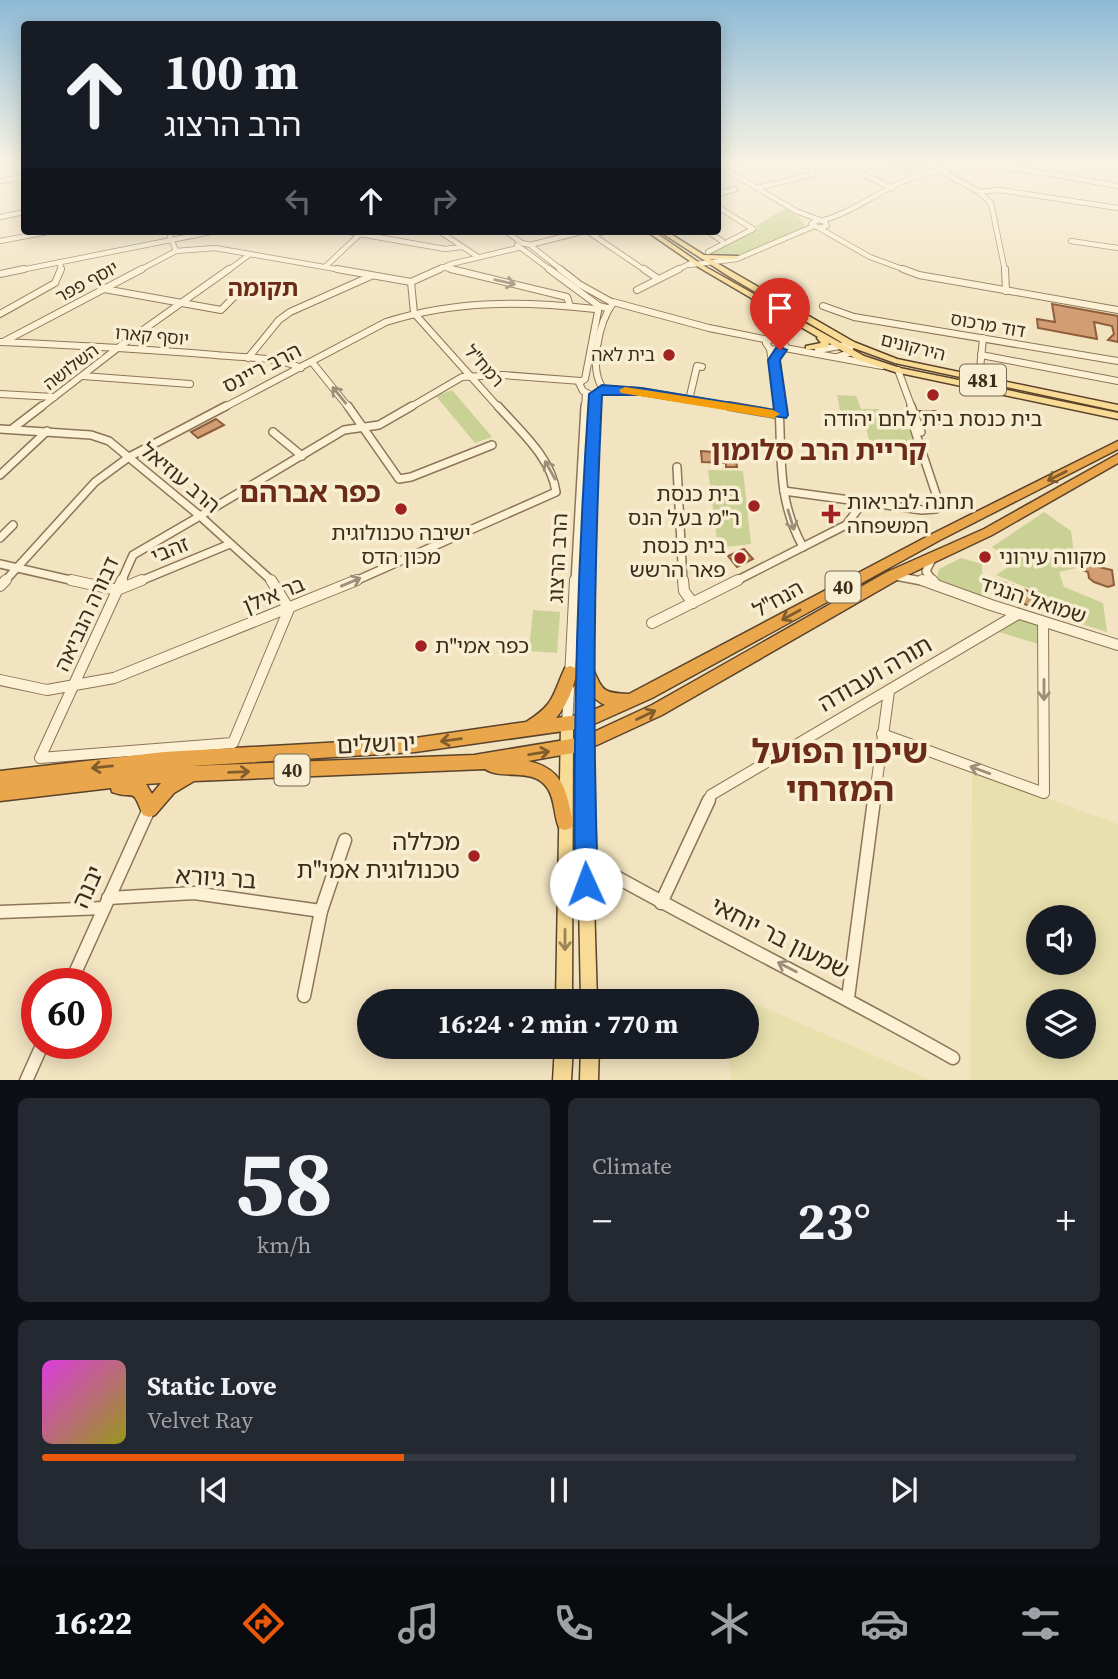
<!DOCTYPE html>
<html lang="en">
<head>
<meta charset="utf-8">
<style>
	:root { --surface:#171b24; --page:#242831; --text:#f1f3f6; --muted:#9ea1a6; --line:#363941; --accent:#ea580c }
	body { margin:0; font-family:"Source Serif 4","Noto Sans Hebrew",serif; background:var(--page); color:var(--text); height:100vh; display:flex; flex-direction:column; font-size:26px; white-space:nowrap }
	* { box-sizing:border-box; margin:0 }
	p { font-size:23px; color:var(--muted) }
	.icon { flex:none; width:38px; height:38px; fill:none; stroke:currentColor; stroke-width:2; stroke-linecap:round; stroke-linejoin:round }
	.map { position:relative; height:1080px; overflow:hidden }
	.details { display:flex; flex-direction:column; gap:18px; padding:18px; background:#0d0f14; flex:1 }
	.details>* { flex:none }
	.hud { position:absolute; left:21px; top:21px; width:700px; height:214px; border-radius:7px; box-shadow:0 4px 18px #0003; background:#171b24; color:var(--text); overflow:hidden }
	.fabs { position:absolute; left:1026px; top:905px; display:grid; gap:14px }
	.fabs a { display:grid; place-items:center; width:70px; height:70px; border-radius:50%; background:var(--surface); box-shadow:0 4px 18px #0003; font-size:35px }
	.speed { position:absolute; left:21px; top:968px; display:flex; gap:14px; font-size:35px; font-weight:700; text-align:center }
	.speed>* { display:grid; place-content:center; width:91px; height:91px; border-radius:50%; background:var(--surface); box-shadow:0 4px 18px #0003; line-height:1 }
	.speed .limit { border:10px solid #d22; background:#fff; color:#111 }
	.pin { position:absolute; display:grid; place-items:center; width:60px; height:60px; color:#fff; margin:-72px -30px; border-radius:50% 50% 50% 0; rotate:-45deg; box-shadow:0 0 7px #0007 }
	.pin .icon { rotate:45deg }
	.me { position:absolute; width:77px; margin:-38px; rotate:358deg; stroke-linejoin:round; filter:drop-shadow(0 0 5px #0008) }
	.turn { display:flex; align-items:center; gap:24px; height:147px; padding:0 28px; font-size:32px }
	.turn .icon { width:91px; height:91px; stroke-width:2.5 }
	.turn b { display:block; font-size:49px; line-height:60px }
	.lanes { display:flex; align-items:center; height:66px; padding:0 28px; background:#0003; justify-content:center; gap:35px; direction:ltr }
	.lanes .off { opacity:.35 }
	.big { font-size:52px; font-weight:700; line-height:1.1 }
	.details .card { flex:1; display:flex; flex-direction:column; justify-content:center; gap:10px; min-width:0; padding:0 24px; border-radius:10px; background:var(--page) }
	.details .dial { align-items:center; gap:0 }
	.dial b { font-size:91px; line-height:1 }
	.song { display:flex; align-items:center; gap:21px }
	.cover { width:84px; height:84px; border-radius:10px; background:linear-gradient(135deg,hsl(300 70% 55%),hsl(60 70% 35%)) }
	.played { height:7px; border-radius:4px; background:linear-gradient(90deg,var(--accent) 35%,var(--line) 35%) }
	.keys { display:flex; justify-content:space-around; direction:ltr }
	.heat { display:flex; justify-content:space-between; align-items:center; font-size:38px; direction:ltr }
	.details .tiles { flex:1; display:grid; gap:18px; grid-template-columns:1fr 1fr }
	.card:last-child { grid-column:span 2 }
	.trip { position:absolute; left:357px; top:989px; width:402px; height:70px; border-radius:35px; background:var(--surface); box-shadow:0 4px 18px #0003; font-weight:700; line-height:70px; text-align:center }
	.dock { display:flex; height:112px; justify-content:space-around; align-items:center; background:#090b0e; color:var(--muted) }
	.dock .icon { width:49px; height:49px }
	.dock .active { color:var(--accent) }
	.dock b { font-size:32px; color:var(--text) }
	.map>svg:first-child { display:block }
	.farmland { fill:#e8e0ad; fill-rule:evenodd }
	.green { fill:#c9d194 }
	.cemetery { fill:#bec594 }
	.building { fill:#d39d73; stroke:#8e5d3a; stroke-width:2 }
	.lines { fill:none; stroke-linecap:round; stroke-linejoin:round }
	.minor-far4-casing { stroke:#8d7557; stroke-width:6 }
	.minor-far3-casing { stroke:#8d7557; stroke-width:8 }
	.minor-far2-casing { stroke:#8d7557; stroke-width:10 }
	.minor-far1-casing { stroke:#8d7557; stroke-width:12 }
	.minor-casing { stroke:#8d7557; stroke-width:15 }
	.major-casing { stroke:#5a422b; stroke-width:3 }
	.highway-casing { stroke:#5a422b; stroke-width:3 }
	.minor-far4 { stroke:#fcf1d5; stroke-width:4.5 }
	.minor-far3 { stroke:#fcf1d5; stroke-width:6 }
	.minor-far2 { stroke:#fcf1d5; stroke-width:7 }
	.minor-far1 { stroke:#fcf1d5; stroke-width:10 }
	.minor { stroke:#fcf1d5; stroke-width:12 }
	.major { fill:#f8db95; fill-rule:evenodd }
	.highway { fill:#e9a64a; fill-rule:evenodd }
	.oneway { stroke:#9c8e78 }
	.oneway2 { stroke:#815d2e }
	.oneway3 { stroke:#9a8458 }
	.route { fill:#1a73e8; stroke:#114b97; stroke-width:2 }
	.slow { fill:#f59e0b }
	.poi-dot { fill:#a22221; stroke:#f8eed1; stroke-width:2.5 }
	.labels { text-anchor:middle; stroke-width:7; stroke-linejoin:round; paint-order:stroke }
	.far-street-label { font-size:18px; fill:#3b2c1c; stroke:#f8eed1 }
	.far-poi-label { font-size:18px; fill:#3b2c1c; stroke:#f8eed1; text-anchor:end }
	.shield { fill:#f8eed1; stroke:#746652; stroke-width:2 }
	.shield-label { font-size:19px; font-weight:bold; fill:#3b2c1c }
	.street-label { font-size:21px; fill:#3b2c1c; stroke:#f8eed1 }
	.poi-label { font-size:21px; fill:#3b2c1c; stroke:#f8eed1; text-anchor:start }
	.far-district-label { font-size:23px; font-weight:bold; fill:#6c2b18; stroke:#f8eed1 }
	.near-street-label { font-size:24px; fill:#3b2c1c; stroke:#f8eed1 }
	.near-poi-label { font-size:24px; fill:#3b2c1c; stroke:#f8eed1; text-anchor:end }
	.district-label { font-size:28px; font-weight:bold; fill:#6c2b18; stroke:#f8eed1 }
	.near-district-label { font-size:33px; font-weight:bold; fill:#6c2b18; stroke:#f8eed1 }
</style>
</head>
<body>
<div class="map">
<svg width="1118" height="1081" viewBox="0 0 1118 1081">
	<rect width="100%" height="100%" fill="#f2e4c1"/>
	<g class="farmland">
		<path d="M972,771L1118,824V1080L970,1081ZM1038,917H1083V962H1038ZM1038,1001H1083V1046H1038Z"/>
		<path d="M717,987L930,1080H732L727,1047L747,1046V1001H720Z"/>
	</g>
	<g class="green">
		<path d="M785,208L800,218L805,226C778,238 740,263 709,255L758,228L756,226Z"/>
		<path d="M452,390L492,437L475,443L436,396Z"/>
		<path d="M837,395L856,396L861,409H879L885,423L907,426L916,448L870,444L866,428L843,426Z"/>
		<path d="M708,470L743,471L751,544L718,548Z"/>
		<path d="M1044,512L1071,531L1076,568L1059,572L1064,587L1103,603L1107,632L1040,611V593L996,575L1014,563L992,547Z"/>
		<path d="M961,558L982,564V596L944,585L937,577L939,569Z"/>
		<path d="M533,610L560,612L557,653L529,651Z"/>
		<path d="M1020,618L1039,623L1038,644L999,632Z"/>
	</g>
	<path class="cemetery" d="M880,162H1029L1028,167L951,162L906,174Z"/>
	<g class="building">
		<path d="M1052,304L1118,316V342L1108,340L1114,334L1112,326L1094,322L1097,339L1038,328L1037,319L1055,322Z"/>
		<path d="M919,411H936L943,424L924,423Z"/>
		<path d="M216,419L224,425L198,438L191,432Z"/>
		<path d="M701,451L735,454L737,467H726V463L702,462Z"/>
		<path d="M744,549L753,559L737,567L728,556Z"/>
		<path d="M1081,563L1112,570L1114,585L1108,587L1094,582L1089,578L1088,572L1082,570Z"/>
		<path d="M997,580L1034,593L1033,607L1024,604L1021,596L997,591Z"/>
	</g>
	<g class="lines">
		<g class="minor-far4-casing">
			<g id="minor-far4">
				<path d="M838,162L892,188"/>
				<path d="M718,165L796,211L825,222L827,226L819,228L811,224L818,220"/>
				<path d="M941,171L979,192L991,203L1005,271"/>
				<path d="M0,181L24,177"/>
				<path d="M757,188L813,174L812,169L799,162"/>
				<path d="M979,192L1000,190L1118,208"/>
				<path d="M718,194L735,189"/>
				<path d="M718,207L753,229"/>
				<path d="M0,217L24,212"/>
				<path d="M821,221C855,212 880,189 912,178C978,154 1051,175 1118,186"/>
				<path d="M819,228L870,257L908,271"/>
				<path d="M343,231L445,249L462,247"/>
				<path d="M439,231L478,257"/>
				<path d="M505,231L522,243L530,245L563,271"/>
				<path d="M587,231L646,271"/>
				<path d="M707,231L722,241"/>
				<path d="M593,235L607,231"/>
				<path d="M0,241L53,231"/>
				<path d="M1071,241L1118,248"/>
				<path d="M517,245L552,271"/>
				<path d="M530,245L585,231"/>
				<path d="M176,251L215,248L347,271"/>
				<path d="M708,252L753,229"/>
				<path d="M60,262L61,271"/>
				<path d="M689,265L737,259L814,226"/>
				<path d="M325,267L360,234"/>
				<path d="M442,267L458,271"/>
				<path d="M16,271L216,231"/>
				<path d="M138,271L176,251L168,231"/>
				<path d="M227,271L249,255"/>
				<path d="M436,271L451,264L518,248"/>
				<path d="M675,271L691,263"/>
			</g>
		</g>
		<g class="minor-far3-casing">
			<g id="minor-far3">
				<path d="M337,269L411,282"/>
				<path d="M440,269L411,282L414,313L499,408"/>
				<path d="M451,269L567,297L570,306"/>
				<path d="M549,269L599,306L607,308"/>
				<path d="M560,269L579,284L613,303C599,322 589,367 602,387L601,391L595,394L594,408"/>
				<path d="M644,269L657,278"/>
				<path d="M903,269L919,275L1118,310"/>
				<path d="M1005,269L1006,291"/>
				<path d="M0,274L24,269"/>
				<path d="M104,289L221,310L233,298"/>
				<path d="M637,290L679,269"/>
				<path d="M613,302L709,328L769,340"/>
				<path d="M823,306L854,317L1118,361"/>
				<path d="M0,314L55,283L61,269"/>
				<path d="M771,339L783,341L786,347L780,350L770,349L766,343Z"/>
				<path d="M0,342C72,345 144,349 216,355C243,358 276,356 301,368"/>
				<path d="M3,342L142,269"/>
				<path d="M785,348L882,366"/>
				<path d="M770,349L779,408"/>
				<path d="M818,350L851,344L849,353L837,357"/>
				<path d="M981,355L1118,381"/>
				<path d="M248,358L279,320L290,312L371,276"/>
				<path d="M312,362L349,408"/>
				<path d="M898,370L912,408"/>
				<path d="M83,376L190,384"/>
				<path d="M979,379L983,338"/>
				<path d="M602,389L641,391L739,408"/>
				<path d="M0,394L54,397"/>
				<path d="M589,394L583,391L579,383L585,379L599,306"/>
				<path d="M689,400L697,366L702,367"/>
				<path d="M40,408L119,347L229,269"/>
				<path d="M223,408L386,322C456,300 523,301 595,309"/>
				<path d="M409,408L462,377L503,375L581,381"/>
				<path d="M585,408L586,393"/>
			</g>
		</g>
		<g class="minor-far2-casing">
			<g id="minor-far2">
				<path d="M348,406L399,479L411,477L492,445"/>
				<path d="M729,406L781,415"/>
				<path d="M779,406C782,458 777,500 803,547"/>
				<path d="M911,406L921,432"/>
				<path d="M0,429L91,435L109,441L200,516"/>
				<path d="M12,429L42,406"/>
				<path d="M273,432L302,456"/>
				<path d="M677,467L683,582"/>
				<path d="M0,475L47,431"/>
				<path d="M784,491L922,510L936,509L939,503L914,428"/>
				<path d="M200,516L273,582"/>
				<path d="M200,516L344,430L379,425L412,406"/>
				<path d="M0,538L13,525"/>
				<path d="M933,557L926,571L933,582"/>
				<path d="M0,564L79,582"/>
				<path d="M895,576L927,582"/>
				<path d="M4,582L95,482L129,457L226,406"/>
				<path d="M121,582L133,555L200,516"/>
				<path d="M138,582L230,544"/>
				<path d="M353,582L556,492C551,457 520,431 498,406"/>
				<path d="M575,582L585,406"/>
				<path d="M587,582L594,406"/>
				<path d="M734,582L846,525L864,501"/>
			</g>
		</g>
		<g class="minor-far1-casing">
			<g id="minor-far1">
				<path d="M71,580L117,590L142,580"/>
				<path d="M122,580L40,758L233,743L289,609L271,580"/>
				<path d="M683,580L684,591L693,603"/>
				<path d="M922,580L991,605L1118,645"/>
				<path d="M932,580L935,584"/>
				<path d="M0,586L6,580"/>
				<path d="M652,623L738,580"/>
				<path d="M570,677L575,580"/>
				<path d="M0,680L47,690L114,678L357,580"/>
				<path d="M585,721L587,580"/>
				<path d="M567,725L569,689"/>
				<path d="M882,734L1044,793L1043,622"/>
				<path d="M708,802L711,795L1018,614"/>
				<path d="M874,802L889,691"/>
			</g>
		</g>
		<g class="minor-casing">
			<g id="minor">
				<path d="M586,860C707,929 832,989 953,1058"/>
				<path d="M108,898L194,893L321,911"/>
				<path d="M661,903L709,800"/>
				<path d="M0,912L104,908"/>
				<path d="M70,984L149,809"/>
				<path d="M304,996L321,911L345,840"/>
				<path d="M848,998L874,800"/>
				<path d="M26,1081L43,1043"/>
			</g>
		</g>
		<g class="major-casing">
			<g id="major">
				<path d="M646,231H653L704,266L864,356L900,368L1118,413V419L895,372L858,360L829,343L828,347L806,350V346L821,343L817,338L818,337L700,268Z"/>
				<path d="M659,231H666L704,255L738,256V258L736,259H710L854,342L897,359L1118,405V411L895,363L848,346L730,277Z"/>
				<path d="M585,715L590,717L591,721V801L597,1001H581L577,801L579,721L580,717Z"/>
				<path d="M567,719L572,721L573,725L572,1001H556L561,725L562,721Z"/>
				<path d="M555,1046H573L571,1081H553Z"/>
				<path d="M581,1046H599L598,1081H580Z"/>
			</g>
		</g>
		<g class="highway-casing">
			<path id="highway" d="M1118,441V449L940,540L652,698L585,728L415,752L192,766L474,755L583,737L652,705L887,572L984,529L1118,454V463L992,535L897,580L662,715L584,751L528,761C564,769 566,791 573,822L571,828L565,830L559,828C554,816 555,800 548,789C534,766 502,781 485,769L194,781L174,793L155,815L149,817L143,815C131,785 137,801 112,792L111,788L0,801V771L164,752L415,738L526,722C555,704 552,696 565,668L570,666L575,668L577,672C573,689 567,705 556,718L584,714L605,705C590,698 585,686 580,671L582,667L587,665L592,667C603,691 602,693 629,694L932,534ZM161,783L152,794L146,784Z"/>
		</g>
		<use href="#minor-far4" class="minor-far4"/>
		<use href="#minor-far3" class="minor-far3"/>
		<use href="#minor-far2" class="minor-far2"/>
		<use href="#minor-far1" class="minor-far1"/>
		<use href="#minor" class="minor"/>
		<use href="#major" class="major"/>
		<use href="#highway" class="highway"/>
	</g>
	<defs><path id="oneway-shaft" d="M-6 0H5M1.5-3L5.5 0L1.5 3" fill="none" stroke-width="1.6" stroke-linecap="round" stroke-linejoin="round" transform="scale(1.75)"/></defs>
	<g class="oneway">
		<use href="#oneway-shaft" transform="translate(505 282) rotate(13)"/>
		<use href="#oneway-shaft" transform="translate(339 395) rotate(-129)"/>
		<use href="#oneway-shaft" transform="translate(550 470) rotate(-119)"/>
		<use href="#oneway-shaft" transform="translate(791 520) rotate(73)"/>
		<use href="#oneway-shaft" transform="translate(351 582) rotate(-23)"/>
		<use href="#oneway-shaft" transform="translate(1044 690) rotate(90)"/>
		<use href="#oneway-shaft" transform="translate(980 770) rotate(-160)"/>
		<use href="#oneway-shaft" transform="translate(787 967) rotate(-153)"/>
	</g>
	<g class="oneway2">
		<use href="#oneway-shaft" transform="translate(1057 476) rotate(153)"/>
		<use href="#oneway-shaft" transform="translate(791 615) rotate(151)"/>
		<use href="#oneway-shaft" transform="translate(646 715) rotate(-25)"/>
		<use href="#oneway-shaft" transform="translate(451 740) rotate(173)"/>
		<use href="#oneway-shaft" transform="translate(539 753) rotate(-9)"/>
		<use href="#oneway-shaft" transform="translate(102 767) rotate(174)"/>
		<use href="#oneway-shaft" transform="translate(239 772) rotate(-2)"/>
	</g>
	<use class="oneway3" href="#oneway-shaft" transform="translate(565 940) rotate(90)"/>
	<linearGradient id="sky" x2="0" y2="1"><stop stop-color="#8dbad6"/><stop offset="0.52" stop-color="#f9f3e3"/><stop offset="1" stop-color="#f9f3e3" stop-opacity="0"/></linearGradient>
	<rect width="1118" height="313" fill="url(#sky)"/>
	<path class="route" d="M780,347L787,350L780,360L788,415L786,418L641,395H602C594,558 592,721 598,884L594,892L586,895L578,892L575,884C573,720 578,557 589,394L602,385L641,388L774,410L768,360L776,348Z"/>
	<path class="slow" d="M625,387L773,410L780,414L773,418L621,393L619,390Z"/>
	<g class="poi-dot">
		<circle cx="669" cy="355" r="7"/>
		<circle cx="933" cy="395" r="7"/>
		<circle cx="754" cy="506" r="7"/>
		<circle cx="401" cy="509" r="7"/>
		<path d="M827.5 503.5h7v7h7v7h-7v7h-7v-7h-7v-7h7z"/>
		<circle cx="985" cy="557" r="7"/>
		<circle cx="740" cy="558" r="7"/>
		<circle cx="421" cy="646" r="7"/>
		<circle cx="474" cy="856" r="7"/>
	</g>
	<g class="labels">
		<g class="far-street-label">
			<text transform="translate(87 282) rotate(-28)" y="6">יוסף פפר</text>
			<text transform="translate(988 325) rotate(10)" y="6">דוד מרכוס</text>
			<text transform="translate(152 336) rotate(5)" y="6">יוסף קארו</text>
			<text transform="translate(913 347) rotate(14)" y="6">הירקונים</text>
			<text transform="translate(484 366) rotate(48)" y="6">רמח"ל</text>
			<text transform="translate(71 367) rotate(-37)" y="6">השלושה</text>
		</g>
		<g class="far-poi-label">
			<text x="655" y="361">בית לאה</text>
		</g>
		<g class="shield">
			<rect x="960" y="364.5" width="46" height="31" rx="5"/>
			<rect x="825.5" y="571.5" width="35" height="31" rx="5"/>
			<rect x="274.5" y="754.5" width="35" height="31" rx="5"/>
		</g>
		<g class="shield-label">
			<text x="983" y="387">481</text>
			<text x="843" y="594">40</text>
			<text x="292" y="777">40</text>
		</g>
		<g class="street-label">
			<text transform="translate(262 368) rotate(-27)" y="7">הרב ריינס</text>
			<text transform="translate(180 478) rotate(40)" y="7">הרב עוזיאל</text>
			<text transform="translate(170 550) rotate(-22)" y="7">זהבי</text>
			<text transform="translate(558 558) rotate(-87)" y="7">הרב הרצוג</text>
			<text transform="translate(274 595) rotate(-22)" y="7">בר אילן</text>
			<text transform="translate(778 599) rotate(-29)" y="7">הנח"ל</text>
			<text transform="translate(1033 600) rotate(18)" y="7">שמואל הנגיד</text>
			<text transform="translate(87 614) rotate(-65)" y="7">דבורה הנביאה</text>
		</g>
		<g class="poi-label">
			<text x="933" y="426" text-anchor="middle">בית כנסת בית לחם יהודה</text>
			<text x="740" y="501" text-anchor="end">בית כנסת<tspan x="740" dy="24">ר"מ בעל הנס</tspan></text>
			<text x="847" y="509">תחנה לבריאות<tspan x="847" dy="24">המשפחה</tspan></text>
			<text x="401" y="540" text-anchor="middle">ישיבה טכנולוגית<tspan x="401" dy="24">מכון הדס</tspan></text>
			<text x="726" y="553" text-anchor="end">בית כנסת<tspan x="726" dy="24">פאר הרשש</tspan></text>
			<text x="999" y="564">מקווה עירוני</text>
			<text x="435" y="653">כפר אמי"ת</text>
		</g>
		<g class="far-district-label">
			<text x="263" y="296">תקומה</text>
		</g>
		<g class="near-street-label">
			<text transform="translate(875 674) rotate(-30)" y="8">תורה ועבודה</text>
			<text transform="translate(376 744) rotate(-2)" y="8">ירושלים</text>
			<text transform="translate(216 878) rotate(4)" y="8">בר גיורא</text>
			<text transform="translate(88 887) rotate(-66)" y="8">יבנה</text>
			<text transform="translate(780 938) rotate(27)" y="8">שמעון בר יוחאי</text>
		</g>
		<g class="near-poi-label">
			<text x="460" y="850">מכללה<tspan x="460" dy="28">טכנולוגית אמי"ת</tspan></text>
		</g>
		<g class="district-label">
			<text x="819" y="460">קריית הרב סלומון</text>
			<text x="310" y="502">כפר אברהם</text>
		</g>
		<g class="near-district-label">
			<text x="840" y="763">שיכון הפועל<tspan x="840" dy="38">המזרחי</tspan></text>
		</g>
	</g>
</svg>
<div class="fabs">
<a><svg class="icon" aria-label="sound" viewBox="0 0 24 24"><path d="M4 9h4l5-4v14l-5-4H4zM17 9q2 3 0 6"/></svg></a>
<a><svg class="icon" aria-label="layers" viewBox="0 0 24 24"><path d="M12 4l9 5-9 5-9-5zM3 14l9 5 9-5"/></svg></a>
</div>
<div class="speed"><div class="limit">60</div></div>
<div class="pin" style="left:780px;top:350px;background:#d93025"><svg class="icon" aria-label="arrive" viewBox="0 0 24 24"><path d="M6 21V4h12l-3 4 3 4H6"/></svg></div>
<svg class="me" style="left:586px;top:884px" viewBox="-20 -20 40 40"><circle r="19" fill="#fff"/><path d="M0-13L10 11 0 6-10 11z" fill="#1a73e8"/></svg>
<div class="trip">16:24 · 2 min · 770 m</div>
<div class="hud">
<div class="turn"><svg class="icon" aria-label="ahead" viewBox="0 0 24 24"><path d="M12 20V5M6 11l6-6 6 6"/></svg><div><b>100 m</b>הרב הרצוג</div></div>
<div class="lanes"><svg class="icon off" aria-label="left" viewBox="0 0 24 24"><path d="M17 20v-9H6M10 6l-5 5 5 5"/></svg><svg class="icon" aria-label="ahead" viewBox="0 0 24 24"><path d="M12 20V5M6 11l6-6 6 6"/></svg><svg class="icon off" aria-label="right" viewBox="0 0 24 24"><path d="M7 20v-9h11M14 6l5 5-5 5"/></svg></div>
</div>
</div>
<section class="details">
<div class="tiles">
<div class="card dial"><b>58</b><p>km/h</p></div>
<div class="card"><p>Climate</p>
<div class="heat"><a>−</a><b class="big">23°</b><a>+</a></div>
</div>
<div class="card">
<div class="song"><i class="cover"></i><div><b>Static Love</b><p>Velvet Ray</p></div></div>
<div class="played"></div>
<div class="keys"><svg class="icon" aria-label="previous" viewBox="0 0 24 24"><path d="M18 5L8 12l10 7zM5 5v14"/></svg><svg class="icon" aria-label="pause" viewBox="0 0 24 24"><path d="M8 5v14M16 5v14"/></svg><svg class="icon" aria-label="next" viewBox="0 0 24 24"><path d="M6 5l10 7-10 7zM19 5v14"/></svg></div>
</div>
</div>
</section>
<nav class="dock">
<b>16:22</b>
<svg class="icon active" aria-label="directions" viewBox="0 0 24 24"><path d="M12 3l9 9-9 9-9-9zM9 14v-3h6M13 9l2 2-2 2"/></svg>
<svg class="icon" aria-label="music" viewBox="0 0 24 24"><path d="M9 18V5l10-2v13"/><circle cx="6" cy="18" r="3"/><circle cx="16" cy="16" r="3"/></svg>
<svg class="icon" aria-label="phone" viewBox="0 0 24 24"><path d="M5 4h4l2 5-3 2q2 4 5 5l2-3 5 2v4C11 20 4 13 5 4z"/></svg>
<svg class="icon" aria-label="climate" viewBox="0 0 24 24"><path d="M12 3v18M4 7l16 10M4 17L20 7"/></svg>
<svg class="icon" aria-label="car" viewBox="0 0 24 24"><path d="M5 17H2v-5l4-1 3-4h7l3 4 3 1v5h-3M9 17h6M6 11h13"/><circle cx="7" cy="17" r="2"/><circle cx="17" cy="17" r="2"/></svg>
<svg class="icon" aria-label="filters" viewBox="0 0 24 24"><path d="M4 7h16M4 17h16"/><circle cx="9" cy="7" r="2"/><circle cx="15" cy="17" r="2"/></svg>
</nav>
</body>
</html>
